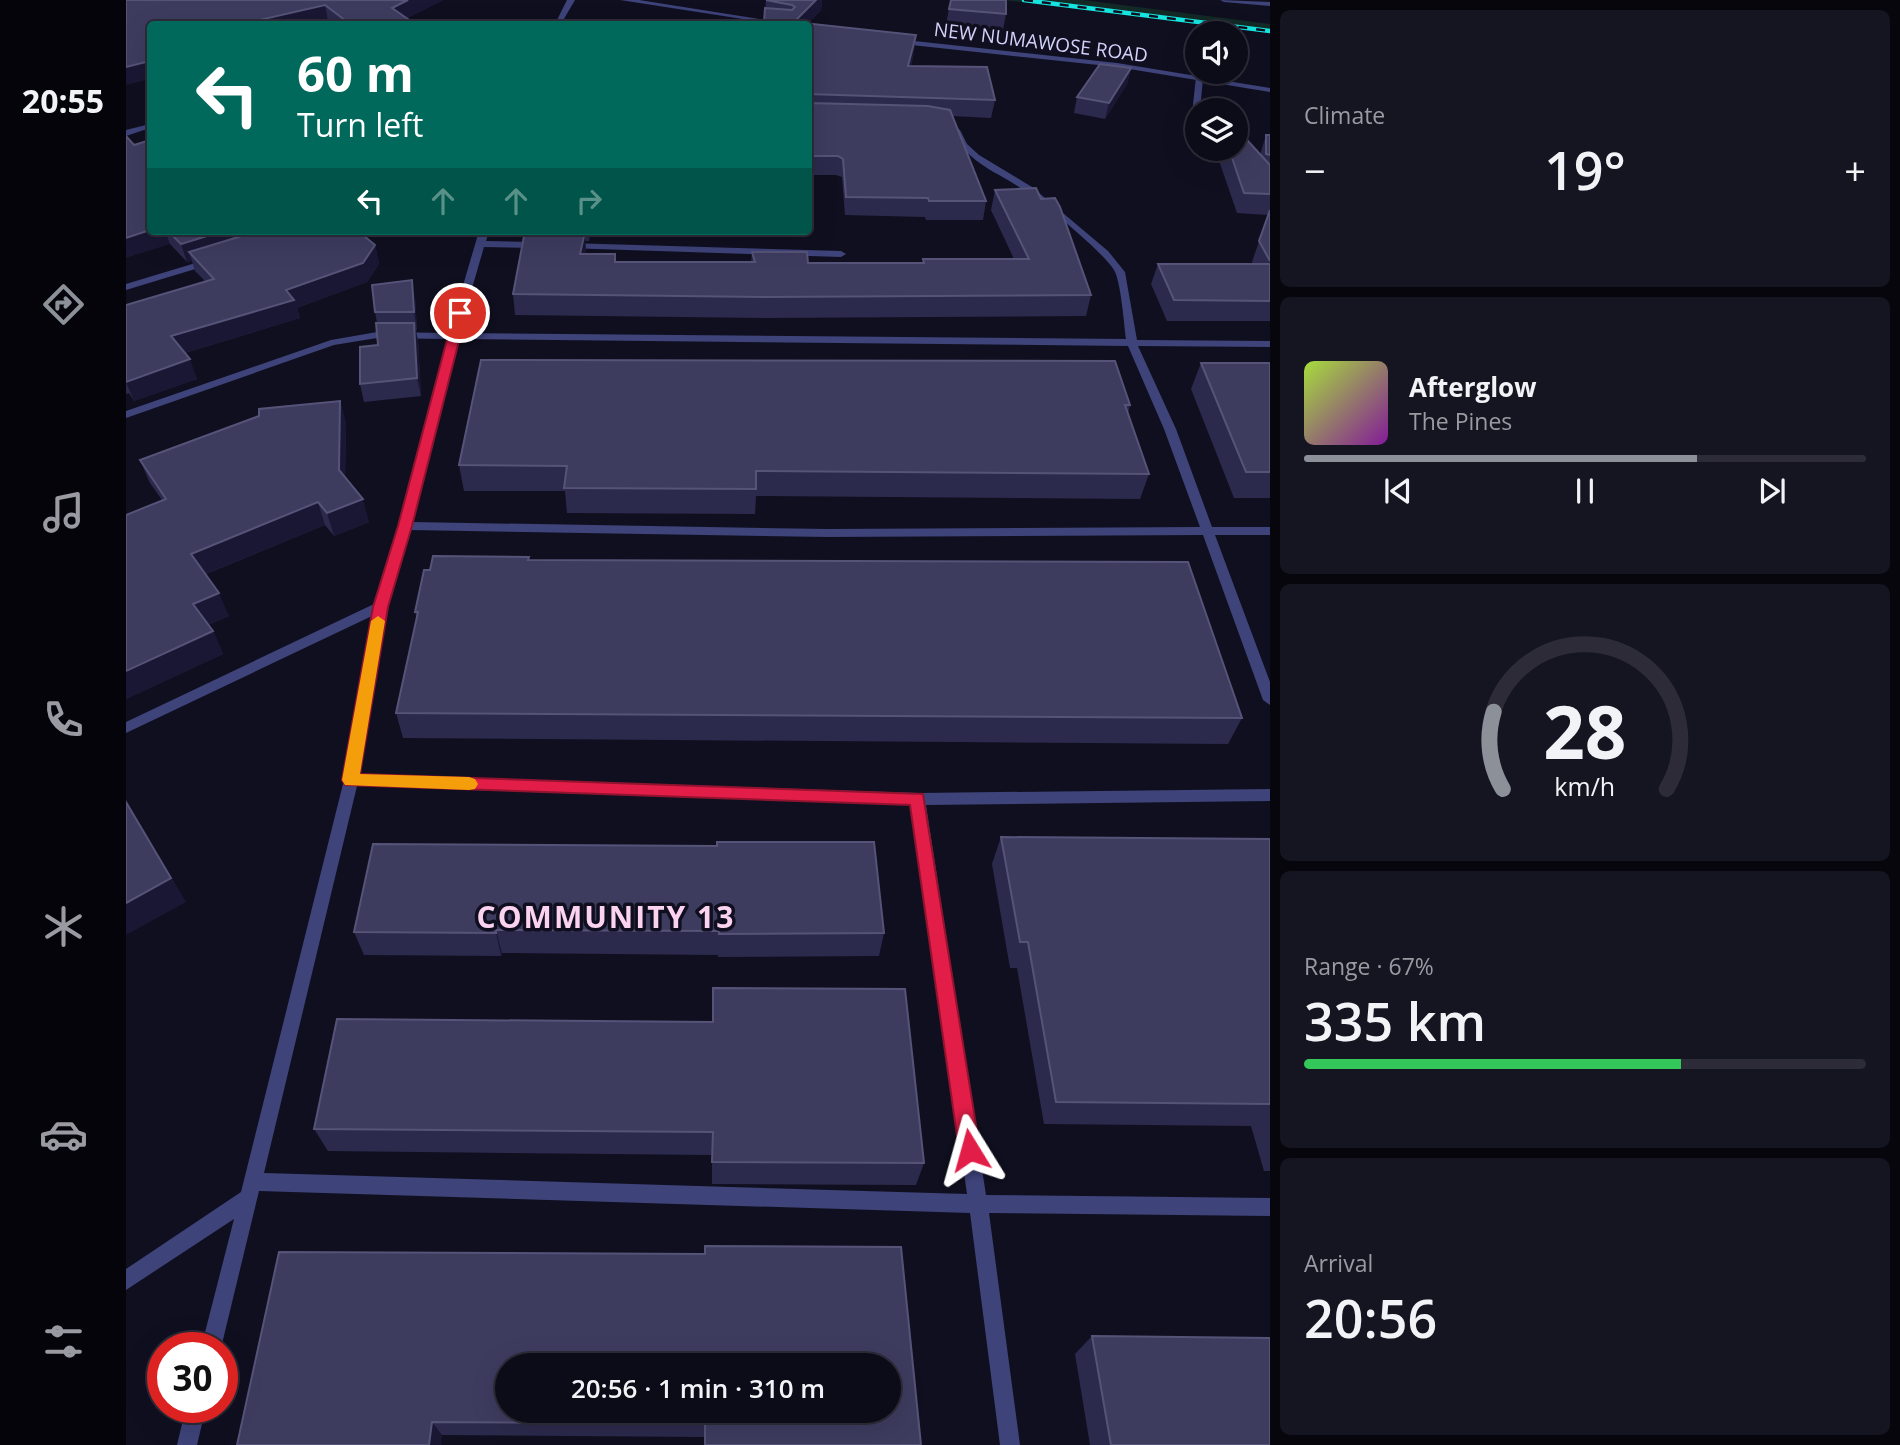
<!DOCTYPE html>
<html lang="en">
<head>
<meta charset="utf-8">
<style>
	:root { --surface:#0c0b18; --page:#151421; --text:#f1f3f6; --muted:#9a9ba2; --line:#2c2b37; --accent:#8c9099 }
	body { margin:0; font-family:"Open Sans",sans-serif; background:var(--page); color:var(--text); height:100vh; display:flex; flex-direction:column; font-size:26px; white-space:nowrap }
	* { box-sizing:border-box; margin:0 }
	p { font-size:23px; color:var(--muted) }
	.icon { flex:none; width:38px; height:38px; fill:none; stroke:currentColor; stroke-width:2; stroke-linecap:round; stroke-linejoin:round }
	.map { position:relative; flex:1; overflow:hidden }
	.side { display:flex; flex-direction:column; gap:10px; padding:10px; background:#07060d; width:630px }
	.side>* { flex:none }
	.guide { position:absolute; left:21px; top:21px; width:665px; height:214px; border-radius:7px; box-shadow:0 7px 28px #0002,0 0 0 2px var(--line); background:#00695c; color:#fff; overflow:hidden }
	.tools { position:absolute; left:1059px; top:21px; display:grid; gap:14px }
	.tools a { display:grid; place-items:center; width:63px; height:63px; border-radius:50%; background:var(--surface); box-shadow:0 7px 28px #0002,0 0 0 2px var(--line); font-size:35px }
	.speed { position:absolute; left:21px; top:1332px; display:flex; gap:14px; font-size:35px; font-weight:700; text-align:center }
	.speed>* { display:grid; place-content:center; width:91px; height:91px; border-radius:50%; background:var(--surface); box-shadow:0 7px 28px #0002,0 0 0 2px var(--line); line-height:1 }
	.speed .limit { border:10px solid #d22; background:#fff; color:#111 }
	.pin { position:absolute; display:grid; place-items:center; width:60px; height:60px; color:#fff; margin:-30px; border:4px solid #fff; border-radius:50%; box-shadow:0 2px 7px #0007 }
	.me { position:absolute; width:77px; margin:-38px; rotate:352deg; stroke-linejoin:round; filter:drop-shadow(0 0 5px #0008) }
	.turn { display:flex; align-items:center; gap:24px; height:147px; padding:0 35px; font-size:32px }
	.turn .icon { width:91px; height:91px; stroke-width:2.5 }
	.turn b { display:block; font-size:49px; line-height:60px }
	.lanes { display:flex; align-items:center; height:66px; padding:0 35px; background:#0003; justify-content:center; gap:35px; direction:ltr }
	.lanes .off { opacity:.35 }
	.big { font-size:52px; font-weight:600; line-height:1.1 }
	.side .card { flex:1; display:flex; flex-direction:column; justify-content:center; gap:10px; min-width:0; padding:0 24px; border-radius:10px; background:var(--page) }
	.side .dial { align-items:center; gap:0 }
	.dial svg { height:182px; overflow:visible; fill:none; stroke:var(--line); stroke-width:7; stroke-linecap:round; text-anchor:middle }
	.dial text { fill:var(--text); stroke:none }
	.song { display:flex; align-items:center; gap:21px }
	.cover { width:84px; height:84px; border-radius:10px; background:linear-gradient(135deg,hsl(80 70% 55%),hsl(290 70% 35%)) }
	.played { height:7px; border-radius:4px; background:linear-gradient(90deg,var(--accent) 70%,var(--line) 70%) }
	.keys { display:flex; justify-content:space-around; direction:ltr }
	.heat { display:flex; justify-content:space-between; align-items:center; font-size:38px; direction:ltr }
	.charge { height:10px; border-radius:5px; background:linear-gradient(90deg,#34c759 67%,var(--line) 0) }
	.trip { position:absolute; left:369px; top:1353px; width:406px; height:70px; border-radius:35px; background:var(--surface); box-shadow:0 7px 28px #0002,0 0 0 2px var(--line); font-weight:600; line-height:70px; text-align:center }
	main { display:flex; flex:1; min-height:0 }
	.tabs { display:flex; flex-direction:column; width:126px; justify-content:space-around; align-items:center; background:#05040a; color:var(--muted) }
	.tabs .icon { width:49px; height:49px }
	.tabs .selected { color:var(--accent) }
	.tabs b { font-size:32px; color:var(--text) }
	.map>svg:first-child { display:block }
	.green { fill:#122925 }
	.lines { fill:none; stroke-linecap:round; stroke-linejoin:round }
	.lane { fill:#3e437a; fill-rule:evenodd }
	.street { fill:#3e437a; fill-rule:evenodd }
	.rail-casing { stroke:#15e4df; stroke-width:4.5 }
	.rail { stroke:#100f20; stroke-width:2.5; stroke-dasharray:9; stroke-linecap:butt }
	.wall { fill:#2c2a4c }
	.shaded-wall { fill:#191733 }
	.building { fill:#3d3c5f; stroke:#555377; stroke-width:2; fill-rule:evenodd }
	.route { fill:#e11d48; stroke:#92132f; stroke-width:2 }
	.slow { fill:#f59e0b }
	.labels { text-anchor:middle; stroke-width:7; stroke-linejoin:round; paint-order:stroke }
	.far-street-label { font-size:19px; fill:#d2d2fb; stroke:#100f20 }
	.district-label { font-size:30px; font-weight:bold; letter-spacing:2px; fill:#fbd3f1; stroke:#100f20 }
</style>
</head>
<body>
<main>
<nav class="tabs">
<b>20:55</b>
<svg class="icon selected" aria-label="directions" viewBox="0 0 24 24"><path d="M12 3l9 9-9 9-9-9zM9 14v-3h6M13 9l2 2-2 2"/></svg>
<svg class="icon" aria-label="music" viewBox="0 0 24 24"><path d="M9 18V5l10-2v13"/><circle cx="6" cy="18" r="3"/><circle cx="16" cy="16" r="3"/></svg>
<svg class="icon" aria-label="phone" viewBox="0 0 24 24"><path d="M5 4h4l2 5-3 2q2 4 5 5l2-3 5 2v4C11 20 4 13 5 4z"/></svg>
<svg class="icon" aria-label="climate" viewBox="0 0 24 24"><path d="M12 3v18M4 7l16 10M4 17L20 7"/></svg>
<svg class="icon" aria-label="car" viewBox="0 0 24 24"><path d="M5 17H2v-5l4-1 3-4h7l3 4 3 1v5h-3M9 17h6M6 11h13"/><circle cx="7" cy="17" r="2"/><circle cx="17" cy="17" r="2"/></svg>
<svg class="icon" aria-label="filters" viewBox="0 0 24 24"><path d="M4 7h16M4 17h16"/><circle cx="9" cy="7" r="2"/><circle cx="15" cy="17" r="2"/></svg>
</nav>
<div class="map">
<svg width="1144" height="1445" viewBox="0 0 1144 1445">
	<rect width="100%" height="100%" fill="#100f20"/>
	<path class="green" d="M877,0H957L1144,24V33Z"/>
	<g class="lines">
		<path class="lane" d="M1070,77L1077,79L1074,110H1071V141L1067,144L1063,141Z"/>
		<g class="street">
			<path d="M441,0H449L435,24H429Z"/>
			<path d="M494,0H513L665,24H649Z"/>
			<path d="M1094,0L1144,2V6L1098,2Z"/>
			<path d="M770,39L991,63L1144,88V92L991,67L767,43L766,41Z"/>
			<path d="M24,124V128L0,136V130Z"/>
			<path d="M830,127L834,130L841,144L853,155L906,187L982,251L999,272L1011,340L1144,341V347L1012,346L1050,429L1086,527H1144V535H1089L1144,682V705L1137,700L1077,535L702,537L284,530L260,607L233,774L792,793L1144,789V801L800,805L860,1195L1144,1198V1216L863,1213L894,1445H874L844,1213L133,1191L95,1348H75L108,1219L0,1290V1269L115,1192L218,780L246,616L0,733V722L248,604L273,526L321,339L251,338L208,345L0,418V411L205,340L251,332L323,333L353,231H363L360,241L413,242L418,245L413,248L358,247L333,333L1000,339C998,324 995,282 988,270C976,251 920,205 899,191C871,171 841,164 826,130ZM331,339L1002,346L1038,429L1074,527L702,529L286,522ZM231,786L785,805L841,1194L138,1173Z"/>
			<path d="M443,243L715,251L720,254L715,257L440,248L438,246Z"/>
			<path d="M86,258L91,261L89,263L0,290V284Z"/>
			<path d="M60,1407H80L71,1445H51Z"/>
		</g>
		<g class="rail-casing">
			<path id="rail" d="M898,0L1144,31"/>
		</g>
		<use href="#rail" class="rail"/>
	</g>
	<g class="wall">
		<path d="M0,0H317L281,18L289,24H206L202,21Z"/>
		<path d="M640,0H696L695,10L682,23L790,35L788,52L785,66L869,100L865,118L826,116L860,201L857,220H800L799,217L719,215L716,177L710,175H682V24L638,23Z"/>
		<path d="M823,9L880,14L877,30L820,24Z"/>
		<path d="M1005,68L1001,84L979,119L948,113L951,97Z"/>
		<path d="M1086,102L1093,110H1083Z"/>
		<path d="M1140,135H1144V321H1041L1025,284L1032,264H1127L1126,262L1142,215L1111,213L1089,149H1110L1134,155Z"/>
		<path d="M869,190L965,295L960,316L638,318L389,315L387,294L398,232L395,231H465L463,241H459L460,254L490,262H625L626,252L682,263H797V259H888L865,210Z"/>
		<path d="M24,231H232L249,245L253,264L241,282L171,308L174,318L59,353L71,379L8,401L3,393L0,394V305L79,281L69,271L66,261L61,262L44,244Z"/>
		<path d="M289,298L291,330H290L292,341L295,396L238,402L234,384L252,345L251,323L249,312Z"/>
		<path d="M1075,363H1144V498H1108L1065,389Z"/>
		<path d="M214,401L220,424L219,478L243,522L208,536L199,525L80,574L103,616L82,625L87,631L97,654L0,699V515L36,500L24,483L14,460Z"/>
		<path d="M1004,405L1002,413L1023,474L1014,499L630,496L629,514L441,513L439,491H338L333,465Z"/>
		<path d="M403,557V560L1116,718L1102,744L277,738L270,713L291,620L289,612L304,570Z"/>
		<path d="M875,837L1144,839V1171H1138L1125,1126L918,1124L891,968H884L866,864Z"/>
		<path d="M247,844L758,933L753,956L592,957V955L376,953L375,956L238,955L228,932Z"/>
		<path d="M211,1019L798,1163L790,1185L586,1184V1155L202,1151L188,1129Z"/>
		<path d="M579,1254L578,1437L316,1435L111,1445Z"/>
		<path d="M966,1336L1144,1445H964L949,1354Z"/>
	</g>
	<g class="shaded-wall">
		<path d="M282,0H317L269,24L266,8Z"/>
		<path d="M690,0H696L695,10L681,24L668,22Z"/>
		<path d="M199,5L202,21L189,24H116Z"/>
		<path d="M790,35L788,52L780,83L782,66Z"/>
		<path d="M24,61V79L0,85V67Z"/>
		<path d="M1005,68L1001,84L979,119L983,103Z"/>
		<path d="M24,230V231H39L44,244L0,258V238Z"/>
		<path d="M97,231H163L63,252L66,261L61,262L55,244Z"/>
		<path d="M462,231H465L463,241Z"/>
		<path d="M459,232L460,252L455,275L454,254Z"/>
		<path d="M249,245L253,264L241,282L171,308L174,318L52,355L45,336L160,290Z"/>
		<path d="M286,280L289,298L291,330L288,312Z"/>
		<path d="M288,323L292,341L295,396L291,378Z"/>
		<path d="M64,359L71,379L8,401L0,382Z"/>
		<path d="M214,401L220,424L219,493L213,470Z"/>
		<path d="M237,499L243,522L208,536L201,513Z"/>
		<path d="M192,502L199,525L74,576L65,554Z"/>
		<path d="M93,593L103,616L77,627L67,604Z"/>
		<path d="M87,631L97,654L0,699V671Z"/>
		<path d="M13,822L60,902L0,935V903Z"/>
		<path d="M370,930L376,953L375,956L370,933Z"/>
		<path d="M306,1422L316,1435L315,1445H303Z"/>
	</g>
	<g class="building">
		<path d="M0,0H282L266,8L289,24H224L199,5L116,24H24V61L0,67Z"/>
		<path d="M640,0H690L668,22L790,35L782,66L861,67L869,100L682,94V24H562L564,21L638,23L639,8L666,10L669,7L666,5Z"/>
		<path d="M825,0H880V14L823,9Z"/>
		<path d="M974,64L1005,68L983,103L951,97Z"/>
		<path d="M682,101L683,103L802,106L824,110L860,201H803L802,198L720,197L717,159L712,156H682Z"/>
		<path d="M1086,102L1093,110H1089Z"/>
		<path d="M1110,128L1144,165V194L1118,193L1103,149H1110Z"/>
		<path d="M1140,135H1144V155L1140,154Z"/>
		<path d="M0,136L8,145L24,140V230L0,238Z"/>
		<path d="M910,188L915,199L929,198L934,207L965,295L639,297L387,294L399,231L459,232L454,254H489V262H629L626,252H681L682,263H798L797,259H903L869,190Z"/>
		<path d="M1144,210V261L1133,241Z"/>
		<path d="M42,231H97L55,244Z"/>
		<path d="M132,231H232L249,245L237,263L160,290L168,300L45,336L64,359L0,382V305L88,279L63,252Z"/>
		<path d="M1032,264H1144V301L1048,300Z"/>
		<path d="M286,280L288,312H249L246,285Z"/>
		<path d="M250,323H288L291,378L234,384V347L252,345Z"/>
		<path d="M355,360L989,361L1004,405H999L1023,474L630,471V489L438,488L441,466L333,465Z"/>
		<path d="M1075,363H1144V472H1120Z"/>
		<path d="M214,401L213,470L237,499L201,513L192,502L65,554L93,593L67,604L87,631L0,671V515L40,499L14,460L133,416V409Z"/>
		<path d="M307,556L403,557L402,560L1062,562L1116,718L270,713L292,612H289L298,570H304Z"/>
		<path d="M0,802L45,878L0,903Z"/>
		<path d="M875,837L1144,839V1104L930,1102L902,942H894Z"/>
		<path d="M591,842H748L758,933L593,934V931L370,930V933L228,932L247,844L591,846Z"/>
		<path d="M587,988L779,989L798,1163L586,1162L587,1132L188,1129L211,1019L587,1022Z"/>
		<path d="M579,1246L775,1247L795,1445H579V1424L306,1422L303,1445H111L153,1252L579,1254ZM382,1365H763V1410H382Z"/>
		<path d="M966,1336L1144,1338V1445H985Z"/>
	</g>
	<path class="route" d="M334,310L340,313L286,526L262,607L234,774L797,794L854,1150L851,1157L844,1160L836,1157L833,1150L784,805L219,785L216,780L247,607L272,526L328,313Z"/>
	<path class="slow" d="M252,616L259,621L234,774L343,777L349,779L352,784L349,789L343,790L219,785L216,780L245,621Z"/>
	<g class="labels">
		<g class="far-street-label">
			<text transform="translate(915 42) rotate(7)" y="7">NEW NUMAWOSE ROAD</text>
		</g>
		<g class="district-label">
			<text x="480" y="928">COMMUNITY 13</text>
		</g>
	</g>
</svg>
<div class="tools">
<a><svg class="icon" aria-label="sound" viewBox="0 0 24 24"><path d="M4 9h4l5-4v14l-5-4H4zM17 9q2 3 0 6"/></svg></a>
<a><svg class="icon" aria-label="layers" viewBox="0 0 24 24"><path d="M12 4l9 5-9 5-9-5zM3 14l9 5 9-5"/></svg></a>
</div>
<div class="speed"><div class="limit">30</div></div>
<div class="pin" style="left:334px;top:313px;background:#d93025"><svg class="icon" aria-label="arrive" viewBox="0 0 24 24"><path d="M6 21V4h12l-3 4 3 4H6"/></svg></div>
<svg class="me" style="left:844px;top:1150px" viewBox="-20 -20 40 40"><path d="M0-17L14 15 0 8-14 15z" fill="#e11d48" stroke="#fff" stroke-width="4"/></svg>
<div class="trip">20:56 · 1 min · 310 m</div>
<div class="guide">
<div class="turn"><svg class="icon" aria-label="left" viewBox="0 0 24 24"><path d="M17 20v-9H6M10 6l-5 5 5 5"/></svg><div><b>60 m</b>Turn left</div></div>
<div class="lanes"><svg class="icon" aria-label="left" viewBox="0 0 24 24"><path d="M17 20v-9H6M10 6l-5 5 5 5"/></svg><svg class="icon off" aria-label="ahead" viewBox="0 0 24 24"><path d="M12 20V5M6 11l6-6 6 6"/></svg><svg class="icon off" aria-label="ahead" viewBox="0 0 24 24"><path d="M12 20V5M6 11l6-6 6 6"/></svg><svg class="icon off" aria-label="right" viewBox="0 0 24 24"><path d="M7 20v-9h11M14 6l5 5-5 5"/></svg></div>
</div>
</div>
<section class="side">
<div class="card"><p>Climate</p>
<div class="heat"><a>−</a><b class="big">19°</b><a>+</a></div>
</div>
<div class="card">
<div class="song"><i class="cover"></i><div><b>Afterglow</b><p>The Pines</p></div></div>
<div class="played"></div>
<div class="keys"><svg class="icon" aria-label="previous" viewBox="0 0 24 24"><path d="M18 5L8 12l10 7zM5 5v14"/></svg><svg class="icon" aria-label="pause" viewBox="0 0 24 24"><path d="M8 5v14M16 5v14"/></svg><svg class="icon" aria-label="next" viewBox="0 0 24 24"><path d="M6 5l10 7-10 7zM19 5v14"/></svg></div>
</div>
<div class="card dial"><svg viewBox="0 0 100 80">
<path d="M14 69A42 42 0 1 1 86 69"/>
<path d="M14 69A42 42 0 0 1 10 35" stroke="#8c9099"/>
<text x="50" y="56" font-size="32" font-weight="700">28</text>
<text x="50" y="72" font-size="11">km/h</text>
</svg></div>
<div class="card"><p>Range · 67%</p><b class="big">335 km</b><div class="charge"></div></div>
<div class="card"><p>Arrival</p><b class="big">20:56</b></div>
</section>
</main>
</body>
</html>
